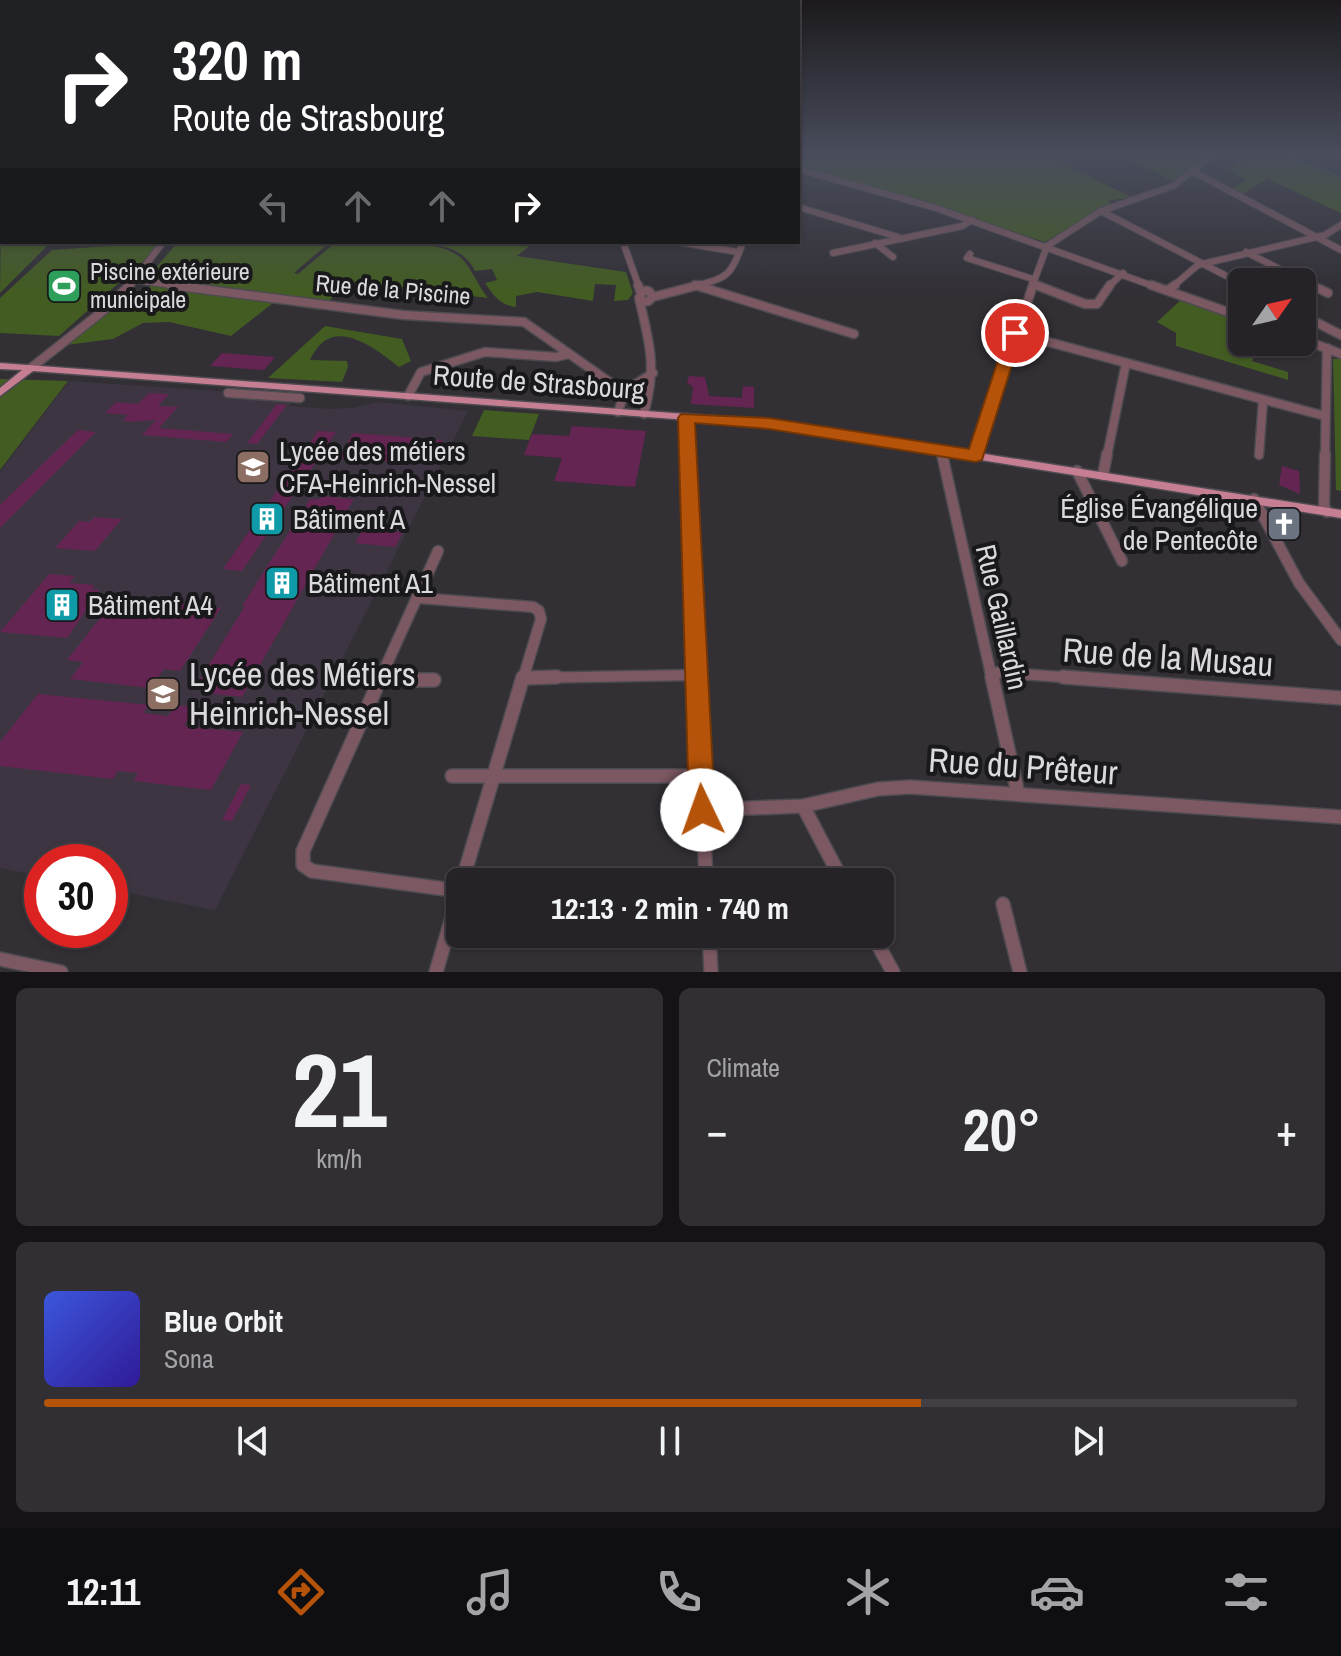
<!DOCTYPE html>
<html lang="en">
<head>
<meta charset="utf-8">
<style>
	:root { --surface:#262328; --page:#322f34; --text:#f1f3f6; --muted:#a4a4a8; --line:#424045; --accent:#b45309 }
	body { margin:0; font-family:"Archivo Narrow",sans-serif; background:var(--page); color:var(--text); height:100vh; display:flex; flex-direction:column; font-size:30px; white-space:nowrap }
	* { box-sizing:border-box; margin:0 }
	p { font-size:26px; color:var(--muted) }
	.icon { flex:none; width:44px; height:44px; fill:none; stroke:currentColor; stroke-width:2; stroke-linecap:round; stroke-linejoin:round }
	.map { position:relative; height:972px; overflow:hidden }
	.details { display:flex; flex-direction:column; gap:16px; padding:16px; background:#151316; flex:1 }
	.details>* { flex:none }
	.hud { position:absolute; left:0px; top:0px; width:800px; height:244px; box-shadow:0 2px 6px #0004,0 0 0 2px var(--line); background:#202124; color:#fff; overflow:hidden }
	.needle { width:52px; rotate:56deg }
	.fabs { position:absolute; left:1228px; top:268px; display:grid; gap:16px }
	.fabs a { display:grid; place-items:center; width:88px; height:88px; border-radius:12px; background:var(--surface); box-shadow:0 2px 6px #0004,0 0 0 2px var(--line); font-size:40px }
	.speed { position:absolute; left:24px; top:844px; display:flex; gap:16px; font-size:40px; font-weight:700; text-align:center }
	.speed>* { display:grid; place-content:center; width:104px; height:104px; border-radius:50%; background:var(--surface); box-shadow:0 2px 6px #0004,0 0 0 2px var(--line); line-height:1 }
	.speed .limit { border:12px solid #d22; background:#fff; color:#111 }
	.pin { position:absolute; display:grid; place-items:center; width:68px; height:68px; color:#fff; margin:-34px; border:4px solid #fff; border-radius:50%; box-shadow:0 2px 8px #0007 }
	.me { position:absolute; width:88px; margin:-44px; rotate:357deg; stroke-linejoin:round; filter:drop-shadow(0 0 6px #0008) }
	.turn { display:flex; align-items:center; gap:28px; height:168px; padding:0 40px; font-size:36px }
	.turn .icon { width:104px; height:104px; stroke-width:2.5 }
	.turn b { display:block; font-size:56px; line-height:68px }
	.lanes { display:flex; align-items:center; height:76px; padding:0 40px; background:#0003; justify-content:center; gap:40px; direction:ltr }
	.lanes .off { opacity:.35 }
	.big { font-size:60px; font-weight:700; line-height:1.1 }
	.details .card { flex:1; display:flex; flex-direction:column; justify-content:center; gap:12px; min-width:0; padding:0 28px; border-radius:12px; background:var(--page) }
	.details .dial { align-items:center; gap:0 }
	.dial b { font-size:104px; line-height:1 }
	.song { display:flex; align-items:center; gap:24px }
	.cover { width:96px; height:96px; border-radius:12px; background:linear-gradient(135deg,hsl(230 70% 55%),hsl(250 70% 35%)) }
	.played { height:8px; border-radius:4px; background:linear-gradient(90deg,var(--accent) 70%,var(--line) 70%) }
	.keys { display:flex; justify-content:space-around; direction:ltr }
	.heat { display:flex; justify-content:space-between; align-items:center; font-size:44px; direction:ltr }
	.details .tiles { flex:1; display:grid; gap:16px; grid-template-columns:1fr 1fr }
	.card:last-child { grid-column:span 2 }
	.trip { position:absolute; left:446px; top:868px; width:448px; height:80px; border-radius:12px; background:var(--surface); box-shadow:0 2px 6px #0004,0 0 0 2px var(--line); font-weight:700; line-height:80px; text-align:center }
	.menu { display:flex; height:128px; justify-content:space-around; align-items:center; background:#0f0e10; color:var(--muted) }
	.menu .icon { width:56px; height:56px }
	.menu .active { color:var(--accent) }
	.menu b { font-size:36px; color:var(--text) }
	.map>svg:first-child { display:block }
	.built { fill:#3d3642 }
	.green { fill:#435c22 }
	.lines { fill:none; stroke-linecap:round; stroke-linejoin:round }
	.stream { stroke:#425c60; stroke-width:2 }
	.building { fill:#652552 }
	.minor-far3-casing { stroke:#4d4a50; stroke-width:8 }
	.minor-far2-casing { stroke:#4d4a50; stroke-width:11 }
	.minor-far1-casing { stroke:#4d4a50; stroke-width:13 }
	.minor-casing { stroke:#4d4a50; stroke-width:16 }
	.major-casing { stroke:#4d4a50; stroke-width:3 }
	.minor-far3 { stroke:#7c5962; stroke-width:6 }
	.minor-far2 { stroke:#7c5962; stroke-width:8 }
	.minor-far1 { stroke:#7c5962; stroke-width:10 }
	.minor { stroke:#7c5962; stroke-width:13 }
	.major { fill:#c67e93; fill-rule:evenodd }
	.route { fill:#b45309; stroke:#753606; stroke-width:2 }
	.labels { text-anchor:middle; stroke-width:8; stroke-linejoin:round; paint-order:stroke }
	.far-poi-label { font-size:24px; fill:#dbd9dd; stroke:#19181a; text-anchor:start }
	.far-street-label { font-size:24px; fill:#dbd9dd; stroke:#19181a }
	.street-label { font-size:28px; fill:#dbd9dd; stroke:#19181a }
	.poi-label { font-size:28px; fill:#dbd9dd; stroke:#19181a; text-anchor:start }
	.near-street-label { font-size:34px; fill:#dbd9dd; stroke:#19181a }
	.near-poi-label { font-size:34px; fill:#dbd9dd; stroke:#19181a; text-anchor:start }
</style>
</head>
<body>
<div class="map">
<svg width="1341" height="972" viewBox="0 0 1341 972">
	<rect width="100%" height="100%" fill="#322f35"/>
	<path class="built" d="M69,381L217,391L293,399L290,406L329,409L353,408L377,402L468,411L215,910L110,889V862H42V876L0,868V472Z"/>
	<g class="green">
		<path d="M2,156V242H51L0,293Z"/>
		<path d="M1049,156L1131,197L1108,201L1111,203L1045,242L927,203L798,166V157Z"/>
		<path d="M1121,156H1207L1175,182Z"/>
		<path d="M1257,156H1287L1341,178V213L1268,179L1242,194L1232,189L1246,180L1229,171L1237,164Z"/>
		<path d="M109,242H152L156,250L59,336L0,333V298L52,250L109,246Z"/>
		<path d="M178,242H330L294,273L298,274L336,242C367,242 443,236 464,261C473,272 479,287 488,298L350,281L319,310L273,303L231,336L169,322L143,323L113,339L66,345L130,293L146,290L156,281L148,277Z"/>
		<path d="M417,242H534L517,256L626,272L633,293L628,300L614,301L616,285L595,284L593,301L537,292L516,296V307C501,306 493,295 485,283L497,280L492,269L475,271C463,247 442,246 417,242Z"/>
		<path d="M1183,298L1242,320V342H1259L1252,361L1288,372V380L1176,346V333L1157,322Z"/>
		<path d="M325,326L402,339L411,361L399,367C371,345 331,314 310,360L347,361L348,367L342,382L268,378Z"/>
		<path d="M1333,359H1341V491L1336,490Z"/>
		<path d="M0,379L68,381L0,470Z"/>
		<path d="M484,410L539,414L529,440L472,436Z"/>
	</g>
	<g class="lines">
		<path class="stream" d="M1288,156L1341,177"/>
	</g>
	<g class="building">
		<path d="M222,353L275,357L264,370L210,366Z"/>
		<path d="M689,376L705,377L709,396L742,398L743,386L754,387V408L691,404L693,387L687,383Z"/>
		<path d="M149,393L169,394L158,406L178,407L159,428L233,434L226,442L142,435L156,420L129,422L123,420L128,415L105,413L116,402L138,404Z"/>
		<path d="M277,404L287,405L257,444L247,443Z"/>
		<path d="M572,426L646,431L635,487L554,481L562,458L524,455L532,434L569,436Z"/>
		<path d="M78,430L96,432L0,528V505Z"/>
		<path d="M318,431L336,432L242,571L223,569Z"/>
		<path d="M353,433L443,440L441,445L445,447L441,456L412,453L406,463L339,458Z"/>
		<path d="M1282,466L1299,471L1300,494L1279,485Z"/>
		<path d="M322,496L354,499L242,697L203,693L206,688L195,687L245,606H242L310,499H320Z"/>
		<path d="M1270,512L1286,513L1299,536L1282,534Z"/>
		<path d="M95,517L122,519L95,551L55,548L79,521L89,522Z"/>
		<path d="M363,529L403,532L395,547L355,543Z"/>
		<path d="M49,574L75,576L69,583L95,585L92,589L100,590L67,638L0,632Z"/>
		<path d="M131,597L221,608L180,671L164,669L151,688L70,679L83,662L67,660L116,598Z"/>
		<path d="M38,694L149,705L143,713L168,716L175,705L196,707L184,726L243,732L211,790L133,781L138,773L118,771L113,779L0,766V742Z"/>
		<path d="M241,784L251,785L232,821L222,820Z"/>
	</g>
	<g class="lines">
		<g class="minor-far3-casing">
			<g id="minor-far3">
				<path d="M798,169L936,208L1156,287"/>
				<path d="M1192,171L1341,250"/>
				<path d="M798,207L898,237"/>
				<path d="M1101,211L1242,284"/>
				<path d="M623,242L639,287"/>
				<path d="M679,242L738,252"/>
				<path d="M875,243L893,257"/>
				<path d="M1246,252L1315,287"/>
				<path d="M833,253L962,226L972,220"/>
				<path d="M970,254L967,258L1033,279"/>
				<path d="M136,280L186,287"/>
				<path d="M1032,283L1041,287"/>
				<path d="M695,285L700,287"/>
				<path d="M129,287L163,242"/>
				<path d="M692,287C728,277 730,278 743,242"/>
				<path d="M1032,287L1047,246L1101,211L1173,186L1211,156"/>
				<path d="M1108,287L1123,273"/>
				<path d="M1172,287L1198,265L1325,235L1341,225"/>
			</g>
		</g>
		<g class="minor-far2-casing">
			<g id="minor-far2">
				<path d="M170,285L403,315L524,322L618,388L647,398"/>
				<path d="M638,285L641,293"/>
				<path d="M695,285L854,334"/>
				<path d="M1036,285L1085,304H1097L1110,285"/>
				<path d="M1151,285L1242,317"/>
				<path d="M1311,285L1328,293"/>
				<path d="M1168,290L1175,285"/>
				<circle cx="646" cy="296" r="5.5"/>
				<path d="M653,297L699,285"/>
				<path d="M639,298C650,346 657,365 644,414"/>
				<path d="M1302,315L1341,335"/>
				<path d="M1015,333L1325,416"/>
				<path d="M1302,339L1341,354"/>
				<path d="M31,368L103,311L130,285"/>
				<path d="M228,393L300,398"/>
				<path d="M408,396L421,372L485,352L556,357L569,354"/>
				<path d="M618,412L625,391L653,373"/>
				<path d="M687,418L689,456"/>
				<path d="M941,450L942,456"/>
				<path d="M1259,455L1263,400"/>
				<path d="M976,456L1033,285"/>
				<path d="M1107,456L1126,363"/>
				<path d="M1325,456L1327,348"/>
			</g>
		</g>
		<g class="minor-far1-casing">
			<g id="minor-far1">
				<path d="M688,454L698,679"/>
				<path d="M942,454L992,679"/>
				<path d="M1325,454L1324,506L1327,512"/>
				<path d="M1077,471L1122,561"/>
				<path d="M1103,475L1107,454"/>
				<path d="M1254,499L1299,583L1341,640"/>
				<path d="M419,598L533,607L539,611L541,619L523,679"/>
				<path d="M990,672L1090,679"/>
				<path d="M523,678L697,675"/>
				<path d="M380,679L438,551"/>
			</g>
		</g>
		<g class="minor-casing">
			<g id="minor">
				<path d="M381,677L303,851V865L312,871L460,891"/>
				<path d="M698,677L706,882"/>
				<path d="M992,677L1018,794"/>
				<path d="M1063,677L1341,698"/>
				<path d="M523,678L557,677"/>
				<path d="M383,680H434"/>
				<path d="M452,776H701"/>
				<path d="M803,806L843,882"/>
				<path d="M702,810L803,806L878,789L910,787L1341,817"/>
				<path d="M462,882L523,677"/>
				<path d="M1003,904L1020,972"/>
				<path d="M709,934L711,972"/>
				<path d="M872,934L893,972"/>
				<path d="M0,959L61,972"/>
				<path d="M436,972L460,890"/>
			</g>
		</g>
		<g class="major-casing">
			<path id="major" d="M0,363L769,420L1341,510V518L769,426L33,371L0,396V388L22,370L0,369Z"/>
		</g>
		<use href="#minor-far3" class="minor-far3"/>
		<use href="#minor-far2" class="minor-far2"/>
		<use href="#minor-far1" class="minor-far1"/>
		<use href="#minor" class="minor"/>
		<use href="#major" class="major"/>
	</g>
	<linearGradient id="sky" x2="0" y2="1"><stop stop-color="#1c1a1d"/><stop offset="0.53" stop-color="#494d5c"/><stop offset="1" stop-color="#494d5c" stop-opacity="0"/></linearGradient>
	<rect width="1341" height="293" fill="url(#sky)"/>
	<path class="route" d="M1015,329L1022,333L982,460L976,462L769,429L695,423L715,810L712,820L702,823L693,820L689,810L678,418L681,414L769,418L969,449L1007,333Z"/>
	<defs>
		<g id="stadium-square" transform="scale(1.8)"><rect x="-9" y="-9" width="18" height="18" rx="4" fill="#2e9e5b" stroke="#19181a"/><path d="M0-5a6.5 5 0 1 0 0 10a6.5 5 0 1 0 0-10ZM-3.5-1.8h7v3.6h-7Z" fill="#fff"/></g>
		<g id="school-square" transform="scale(1.8)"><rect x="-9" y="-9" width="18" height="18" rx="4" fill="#8d6e63" stroke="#19181a"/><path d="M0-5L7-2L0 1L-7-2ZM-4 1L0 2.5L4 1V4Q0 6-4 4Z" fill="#fff"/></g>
		<g id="building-square" transform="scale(1.8)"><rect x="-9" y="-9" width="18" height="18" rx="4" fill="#0f9aa8" stroke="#19181a"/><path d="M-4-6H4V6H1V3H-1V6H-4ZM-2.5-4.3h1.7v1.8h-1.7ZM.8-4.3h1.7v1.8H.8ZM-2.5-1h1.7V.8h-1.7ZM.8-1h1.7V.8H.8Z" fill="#fff"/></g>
		<g id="church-square" transform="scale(1.8)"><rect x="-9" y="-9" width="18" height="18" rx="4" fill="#6b7280" stroke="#19181a"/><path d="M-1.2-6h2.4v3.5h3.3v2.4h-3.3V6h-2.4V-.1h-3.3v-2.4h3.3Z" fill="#fff"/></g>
	</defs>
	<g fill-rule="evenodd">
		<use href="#stadium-square" x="64" y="286"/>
		<use href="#school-square" x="253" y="467"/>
		<use href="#building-square" x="267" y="519"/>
		<use href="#church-square" x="1284" y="524"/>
		<use href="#building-square" x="282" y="583"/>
		<use href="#building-square" x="62" y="605"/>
		<use href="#school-square" x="163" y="694"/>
	</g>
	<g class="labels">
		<g class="far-poi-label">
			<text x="90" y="280">Piscine extérieure<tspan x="90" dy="28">municipale</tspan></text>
		</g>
		<g class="far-street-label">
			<text transform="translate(393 290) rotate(5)" y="8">Rue de la Piscine</text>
		</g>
		<g class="street-label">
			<text transform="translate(539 382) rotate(4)" y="10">Route de Strasbourg</text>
			<text transform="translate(1002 617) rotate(77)" y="10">Rue Gaillardin</text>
		</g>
		<g class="poi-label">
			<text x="279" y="461">Lycée des métiers<tspan x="279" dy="32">CFA-Heinrich-Nessel</tspan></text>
			<text x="1258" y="518" text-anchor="end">Église Évangélique<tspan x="1258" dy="32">de Pentecôte</tspan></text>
			<text x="293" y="529">Bâtiment A</text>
			<text x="308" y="593">Bâtiment A1</text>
			<text x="88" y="615">Bâtiment A4</text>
		</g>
		<g class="near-street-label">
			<text transform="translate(1168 657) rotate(4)" y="12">Rue de la Musau</text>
			<text transform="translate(1023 766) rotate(4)" y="12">Rue du Prêteur</text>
		</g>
		<g class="near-poi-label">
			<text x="189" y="686">Lycée des Métiers<tspan x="189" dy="39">Heinrich-Nessel</tspan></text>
		</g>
	</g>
</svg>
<div class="fabs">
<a><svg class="needle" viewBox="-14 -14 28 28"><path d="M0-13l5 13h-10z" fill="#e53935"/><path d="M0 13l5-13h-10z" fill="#a4a4a8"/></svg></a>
</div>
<div class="speed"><div class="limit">30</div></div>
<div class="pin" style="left:1015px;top:333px;background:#d93025"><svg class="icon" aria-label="arrive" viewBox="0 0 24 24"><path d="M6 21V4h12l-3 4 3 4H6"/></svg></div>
<svg class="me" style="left:702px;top:810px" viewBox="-20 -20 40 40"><circle r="19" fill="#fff"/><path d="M0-13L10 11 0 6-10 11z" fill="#b45309"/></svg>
<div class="trip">12:13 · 2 min · 740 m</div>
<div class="hud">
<div class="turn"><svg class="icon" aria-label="right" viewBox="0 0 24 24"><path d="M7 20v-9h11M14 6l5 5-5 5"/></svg><div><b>320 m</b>Route de Strasbourg</div></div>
<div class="lanes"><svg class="icon off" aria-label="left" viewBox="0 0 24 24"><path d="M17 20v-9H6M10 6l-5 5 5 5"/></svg><svg class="icon off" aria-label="ahead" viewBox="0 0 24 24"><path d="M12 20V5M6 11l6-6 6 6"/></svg><svg class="icon off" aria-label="ahead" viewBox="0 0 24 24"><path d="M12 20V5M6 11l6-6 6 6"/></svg><svg class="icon" aria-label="right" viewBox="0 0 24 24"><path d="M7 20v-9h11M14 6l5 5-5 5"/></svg></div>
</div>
</div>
<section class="details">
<div class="tiles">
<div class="card dial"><b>21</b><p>km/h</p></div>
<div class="card"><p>Climate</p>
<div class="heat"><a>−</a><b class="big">20°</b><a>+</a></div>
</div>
<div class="card">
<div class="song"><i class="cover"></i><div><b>Blue Orbit</b><p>Sona</p></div></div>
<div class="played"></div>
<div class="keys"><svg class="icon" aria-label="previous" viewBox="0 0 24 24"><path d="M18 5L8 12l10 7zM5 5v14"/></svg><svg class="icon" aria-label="pause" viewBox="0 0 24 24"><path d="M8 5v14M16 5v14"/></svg><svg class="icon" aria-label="next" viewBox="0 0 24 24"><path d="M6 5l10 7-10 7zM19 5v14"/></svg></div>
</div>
</div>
</section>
<nav class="menu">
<b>12:11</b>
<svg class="icon active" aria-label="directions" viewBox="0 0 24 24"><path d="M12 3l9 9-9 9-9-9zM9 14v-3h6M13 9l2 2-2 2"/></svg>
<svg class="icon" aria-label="music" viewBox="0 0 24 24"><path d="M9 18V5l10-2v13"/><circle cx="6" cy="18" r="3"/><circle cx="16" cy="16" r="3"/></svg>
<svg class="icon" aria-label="phone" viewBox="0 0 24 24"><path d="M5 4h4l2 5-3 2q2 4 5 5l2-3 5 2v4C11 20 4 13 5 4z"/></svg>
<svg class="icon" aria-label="climate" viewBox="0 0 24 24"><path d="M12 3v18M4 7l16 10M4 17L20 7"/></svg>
<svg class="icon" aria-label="car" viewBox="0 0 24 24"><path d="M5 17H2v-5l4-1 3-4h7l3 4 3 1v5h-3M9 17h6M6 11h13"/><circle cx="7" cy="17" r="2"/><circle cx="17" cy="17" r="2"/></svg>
<svg class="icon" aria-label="filters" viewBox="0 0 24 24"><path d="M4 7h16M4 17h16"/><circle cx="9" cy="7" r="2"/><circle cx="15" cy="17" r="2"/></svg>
</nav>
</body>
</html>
